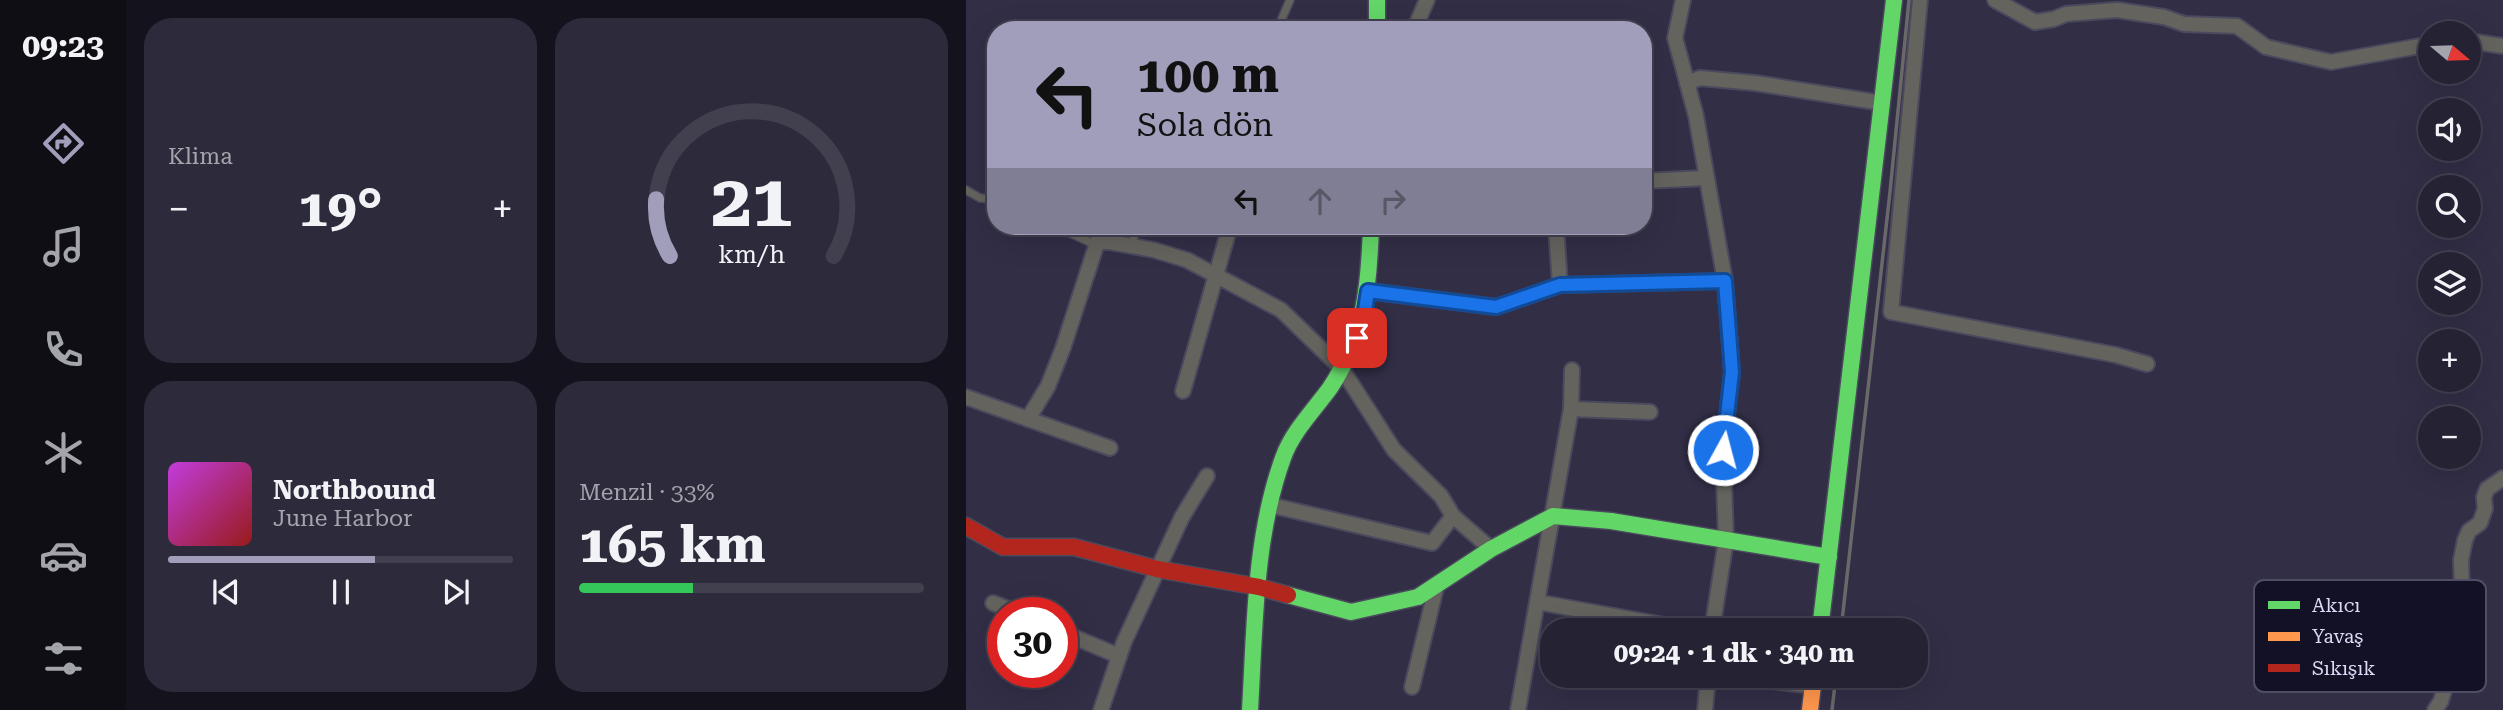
<!DOCTYPE html>
<html lang="tr">
<head>
<meta charset="utf-8">
<style>
	:root { --surface:#252234; --page:#2d2a3c; --text:#f1f3f6; --muted:#a3a4ac; --line:#423f4f; --accent:#a09eba }
	body { margin:0; font-family:"Roboto Serif",serif; background:var(--page); color:var(--text); height:100vh; display:flex; flex-direction:column; font-size:26px; white-space:nowrap }
	* { box-sizing:border-box; margin:0 }
	p { font-size:23px; color:var(--muted) }
	.icon { flex:none; width:38px; height:38px; fill:none; stroke:currentColor; stroke-width:2; stroke-linecap:round; stroke-linejoin:round }
	.map { position:relative; flex:1; overflow:hidden }
	.drawer { display:flex; flex-direction:column; gap:18px; padding:18px; background:#14131d; width:840px }
	.drawer>* { flex:none }
	.banner { position:absolute; left:21px; top:21px; width:665px; height:214px; border-radius:28px; box-shadow:0 7px 28px #0002,0 0 0 2px var(--line); background:#a09eba; color:#111; overflow:hidden }
	.needle { width:46px; rotate:109deg }
	.buttons { position:absolute; left:1452px; top:21px; display:grid; gap:14px }
	.buttons a { display:grid; place-items:center; width:63px; height:63px; border-radius:50%; background:var(--surface); box-shadow:0 7px 28px #0002,0 0 0 2px var(--line); font-size:35px }
	.speed { position:absolute; left:21px; top:597px; display:flex; gap:14px; font-size:35px; font-weight:700; text-align:center }
	.speed>* { display:grid; place-content:center; width:91px; height:91px; border-radius:50%; background:var(--surface); box-shadow:0 7px 28px #0002,0 0 0 2px var(--line); line-height:1 }
	.speed .limit { border:10px solid #d22; background:#fff; color:#111 }
	.pin { position:absolute; display:grid; place-items:center; width:60px; height:60px; color:#fff; margin:-30px; border-radius:14px; box-shadow:0 4px 10px #0006 }
	.me { position:absolute; width:77px; margin:-38px; rotate:7deg; stroke-linejoin:round; filter:drop-shadow(0 0 5px #0008) }
	.turn { display:flex; align-items:center; gap:24px; height:147px; padding:0 35px; font-size:32px }
	.turn .icon { width:91px; height:91px; stroke-width:2.5 }
	.turn b { display:block; font-size:49px; line-height:60px }
	.lanes { display:flex; align-items:center; height:66px; padding:0 35px; background:#0003; justify-content:center; gap:35px; direction:ltr }
	.lanes .off { opacity:.35 }
	.big { font-size:52px; font-weight:700; line-height:1.1 }
	.drawer .card { flex:1; display:flex; flex-direction:column; justify-content:center; gap:10px; min-width:0; padding:0 24px; border-radius:28px; background:var(--page) }
	.drawer .dial { align-items:center; gap:0 }
	.dial svg { height:182px; overflow:visible; fill:none; stroke:var(--line); stroke-width:7; stroke-linecap:round; text-anchor:middle }
	.dial text { fill:var(--text); stroke:none }
	.song { display:flex; align-items:center; gap:21px }
	.cover { width:84px; height:84px; border-radius:10px; background:linear-gradient(135deg,hsl(290 70% 55%),hsl(0 70% 35%)) }
	.played { height:7px; border-radius:4px; background:linear-gradient(90deg,var(--accent) 60%,var(--line) 60%) }
	.keys { display:flex; justify-content:space-around; direction:ltr }
	.heat { display:flex; justify-content:space-between; align-items:center; font-size:38px; direction:ltr }
	.charge { height:10px; border-radius:5px; background:linear-gradient(90deg,#34c759 33%,var(--line) 0) }
	.drawer .tiles { flex:1; display:grid; gap:18px; grid-template-columns:repeat(2,1fr) }
	.trip { position:absolute; left:574px; top:618px; width:388px; height:70px; border-radius:28px; background:var(--surface); box-shadow:0 7px 28px #0002,0 0 0 2px var(--line); font-weight:700; line-height:70px; text-align:center }
	main { display:flex; flex:1; min-height:0 }
	.tabs { display:flex; flex-direction:column; width:126px; justify-content:space-around; align-items:center; background:#0f0e15; color:var(--muted) }
	.tabs .icon { width:49px; height:49px }
	.tabs .selected { color:var(--accent) }
	.tabs b { font-size:32px; color:var(--text) }
	.map>svg:first-child { display:block }
	.lines { fill:none; stroke-linecap:round; stroke-linejoin:round }
	.lane-casing { stroke:#4b495d; stroke-width:10 }
	.street-casing { stroke:#4b495d; stroke-width:18 }
	.fast-casing { stroke:#4b495d; stroke-width:19 }
	.slow-casing { stroke:#4b495d; stroke-width:19 }
	.jam-casing { stroke:#4b495d; stroke-width:19 }
	.lane { stroke:#65635e; stroke-width:7 }
	.street { stroke:#65635e; stroke-width:14 }
	.fast { stroke:#63d668; stroke-width:16 }
	.slow { stroke:#ff974d; stroke-width:16 }
	.jam { stroke:#b3261e; stroke-width:16 }
	.rail { stroke:#6a696a; stroke-width:3.5 }
	.route-casing { stroke:#114b97; stroke-width:18 }
	.route { stroke:#1a73e8; stroke-width:12 }
	.key { fill:#131125; stroke:#4f4e64; stroke-width:2 }
	.key-label { font-size:19px; fill:#dbdbf8 }
</style>
</head>
<body>
<main>
<nav class="tabs">
<b>09:23</b>
<svg class="icon selected" aria-label="directions" viewBox="0 0 24 24"><path d="M12 3l9 9-9 9-9-9zM9 14v-3h6M13 9l2 2-2 2"/></svg>
<svg class="icon" aria-label="music" viewBox="0 0 24 24"><path d="M9 18V5l10-2v13"/><circle cx="6" cy="18" r="3"/><circle cx="16" cy="16" r="3"/></svg>
<svg class="icon" aria-label="phone" viewBox="0 0 24 24"><path d="M5 4h4l2 5-3 2q2 4 5 5l2-3 5 2v4C11 20 4 13 5 4z"/></svg>
<svg class="icon" aria-label="climate" viewBox="0 0 24 24"><path d="M12 3v18M4 7l16 10M4 17L20 7"/></svg>
<svg class="icon" aria-label="car" viewBox="0 0 24 24"><path d="M5 17H2v-5l4-1 3-4h7l3 4 3 1v5h-3M9 17h6M6 11h13"/><circle cx="7" cy="17" r="2"/><circle cx="17" cy="17" r="2"/></svg>
<svg class="icon" aria-label="filters" viewBox="0 0 24 24"><path d="M4 7h16M4 17h16"/><circle cx="9" cy="7" r="2"/><circle cx="15" cy="17" r="2"/></svg>
</nav>
<section class="drawer">
<div class="tiles">
<div class="card"><p>Klima</p>
<div class="heat"><a>−</a><b class="big">19°</b><a>+</a></div>
</div>
<div class="card dial"><svg viewBox="0 0 100 80">
<path d="M14 69A42 42 0 1 1 86 69"/>
<path d="M14 69A42 42 0 0 1 8 44" stroke="#a09eba"/>
<text x="50" y="56" font-size="32" font-weight="700">21</text>
<text x="50" y="72" font-size="11">km/h</text>
</svg></div>
<div class="card">
<div class="song"><i class="cover"></i><div><b>Northbound</b><p>June Harbor</p></div></div>
<div class="played"></div>
<div class="keys"><svg class="icon" aria-label="previous" viewBox="0 0 24 24"><path d="M18 5L8 12l10 7zM5 5v14"/></svg><svg class="icon" aria-label="pause" viewBox="0 0 24 24"><path d="M8 5v14M16 5v14"/></svg><svg class="icon" aria-label="next" viewBox="0 0 24 24"><path d="M6 5l10 7-10 7zM19 5v14"/></svg></div>
</div>
<div class="card"><p>Menzil · 33%</p><b class="big">165 km</b><div class="charge"></div></div>
</div>
</section>
<div class="map">
<svg width="1537" height="710" viewBox="0 0 1537 710">
	<rect width="100%" height="100%" fill="#312e46"/>
	<g class="lines">
		<g class="lane-casing">
			<g id="lane">
				<path d="M311,30L324,0"/>
				<path d="M0,190L14,198L30,199"/>
				<path d="M89,226L130,245"/>
				<path d="M166,246L170,226"/>
			</g>
		</g>
		<g class="street-casing">
			<g id="street">
				<path d="M717,0L709,38L730,116L759,281L766,372L757,450L760,540L746,630"/>
				<path d="M954,0L925,312L1150,355L1181,364"/>
				<path d="M1029,0L1069,22L1088,19L1100,14L1151,10L1198,17L1218,24L1271,26L1300,47L1365,62L1465,44"/>
				<path d="M448,30L461,0"/>
				<path d="M1503,41L1537,46"/>
				<path d="M721,83L734,78L789,83L916,103"/>
				<path d="M677,181L740,178"/>
				<path d="M590,226L594,285"/>
				<path d="M402,291L530,307L594,285L759,281"/>
				<path d="M217,391L264,226"/>
				<path d="M0,397L144,448"/>
				<path d="M605,409L684,412"/>
				<path d="M62,419L82,386L97,348L132,240L188,250L221,260L315,310L376,369L428,450L475,496L487,516L525,549"/>
				<path d="M304,505L466,543L487,516"/>
				<path d="M571,602L698,625"/>
				<path d="M27,603L50,612"/>
				<path d="M96,632L153,656"/>
				<path d="M767,676L847,686"/>
				<path d="M446,687L471,584"/>
				<path d="M135,710L158,642L216,517L241,476"/>
				<path d="M552,710L605,409L606,370"/>
				<path d="M739,710L742,676"/>
				<path d="M1469,710L1475,701L1480,684L1479,649L1483,625L1496,595L1495,560L1499,540L1503,531L1514,523L1519,509L1518,497L1521,489L1537,478"/>
			</g>
		</g>
		<g class="fast-casing">
			<g id="fast">
				<path d="M411,0V30"/>
				<path d="M322,595L385,612L452,597L525,549L587,516L645,521L863,557"/>
				<path d="M854,630L928,0"/>
				<path d="M284,710C289,627 288,538 317,458C326,432 348,410 364,388C399,335 403,287 405,226"/>
			</g>
		</g>
		<g class="slow-casing">
			<path id="slow" d="M844,710L848,676"/>
		</g>
		<g class="jam-casing">
			<path id="jam" d="M0,526L37,547H108L191,569L293,587L322,595"/>
		</g>
		<use href="#lane" class="lane"/>
		<use href="#street" class="street"/>
		<use href="#fast" class="fast"/>
		<use href="#slow" class="slow"/>
		<use href="#jam" class="jam"/>
		<g class="rail">
			<path d="M875,630L924,192L943,0"/>
			<path d="M866,710L870,676"/>
		</g>
	</g>
	<g class="lines">
		<g class="route-casing">
			<path id="route" d="M391,338L397,323L402,291L530,307L594,285L759,281L766,372L757,450"/>
		</g>
		<use href="#route" class="route"/>
	</g>
	<rect x="1288" y="580" width="232" height="112" rx="10" class="key"/>
	<rect x="1302" y="601" width="32" height="8" fill="#63d668"/>
	<rect x="1302" y="632" width="32" height="9" fill="#ff974d"/>
	<rect x="1302" y="664" width="32" height="8" fill="#b3261e"/>
	<g class="key-label">
		<text x="1346" y="612">Akıcı</text>
		<text x="1346" y="643">Yavaş</text>
		<text x="1346" y="675">Sıkışık</text>
	</g>
</svg>
<div class="buttons">
<a><svg class="needle" viewBox="-14 -14 28 28"><path d="M0-13l5 13h-10z" fill="#e53935"/><path d="M0 13l5-13h-10z" fill="#a3a4ac"/></svg></a>
<a><svg class="icon" aria-label="sound" viewBox="0 0 24 24"><path d="M4 9h4l5-4v14l-5-4H4zM17 9q2 3 0 6"/></svg></a>
<a><svg class="icon" aria-label="search" viewBox="0 0 24 24"><circle cx="10" cy="10" r="6"/><path d="M15 15l6 6"/></svg></a>
<a><svg class="icon" aria-label="layers" viewBox="0 0 24 24"><path d="M12 4l9 5-9 5-9-5zM3 14l9 5 9-5"/></svg></a>
<a>+</a>
<a>−</a>
</div>
<div class="speed"><div class="limit">30</div></div>
<div class="pin" style="left:391px;top:338px;background:#d93025"><svg class="icon" aria-label="arrive" viewBox="0 0 24 24"><path d="M6 21V4h12l-3 4 3 4H6"/></svg></div>
<svg class="me" style="left:757px;top:450px" viewBox="-20 -20 40 40"><circle r="17" fill="#1a73e8" stroke="#fff" stroke-width="3"/><path d="M0-11L8 9 0 5-8 9z" fill="#fff"/></svg>
<div class="trip">09:24 · 1 dk · 340 m</div>
<div class="banner">
<div class="turn"><svg class="icon" aria-label="left" viewBox="0 0 24 24"><path d="M17 20v-9H6M10 6l-5 5 5 5"/></svg><div><b>100 m</b>Sola dön</div></div>
<div class="lanes"><svg class="icon" aria-label="left" viewBox="0 0 24 24"><path d="M17 20v-9H6M10 6l-5 5 5 5"/></svg><svg class="icon off" aria-label="ahead" viewBox="0 0 24 24"><path d="M12 20V5M6 11l6-6 6 6"/></svg><svg class="icon off" aria-label="right" viewBox="0 0 24 24"><path d="M7 20v-9h11M14 6l5 5-5 5"/></svg></div>
</div>
</div>
</main>
</body>
</html>
